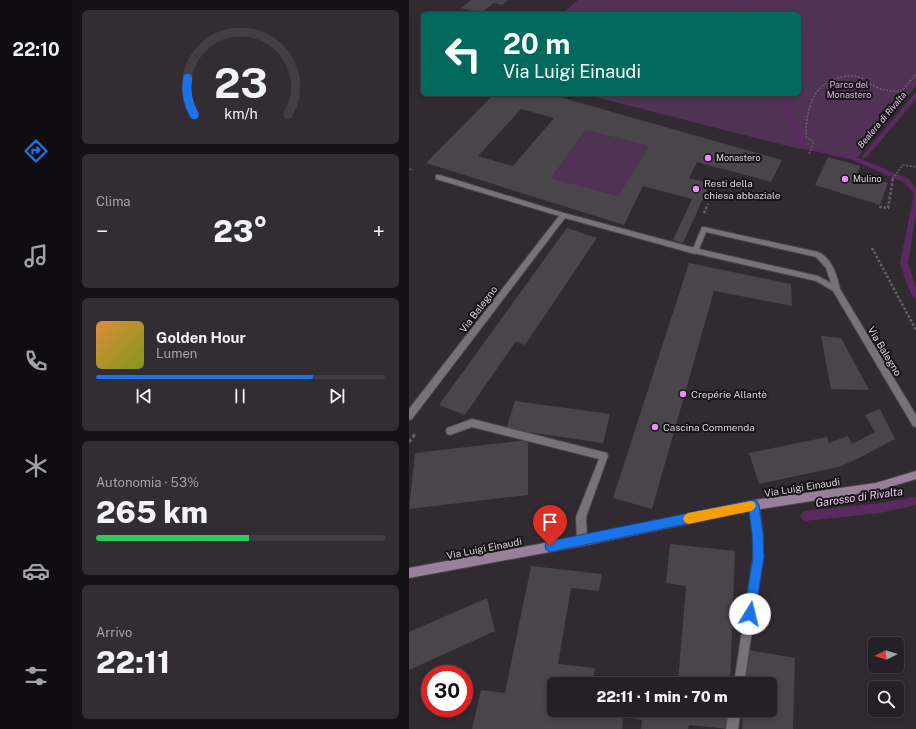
<!DOCTYPE html>
<html lang="it">
<head>
<meta charset="utf-8">
<style>
	:root { --surface:#252025; --page:#312d32; --text:#f1f3f6; --muted:#a3a3a7; --line:#423e42; --accent:#1a73e8 }
	body { margin:0; font-family:"Public Sans",sans-serif; background:var(--page); color:var(--text); height:100vh; display:flex; flex-direction:column; font-size:15px; white-space:nowrap }
	* { box-sizing:border-box; margin:0 }
	p { font-size:13px; color:var(--muted) }
	.icon { flex:none; width:22px; height:22px; fill:none; stroke:currentColor; stroke-width:2; stroke-linecap:round; stroke-linejoin:round }
	.map { position:relative; flex:1; overflow:hidden }
	.details { display:flex; flex-direction:column; gap:10px; padding:10px; background:#141214; width:337px }
	.details>* { flex:none }
	.guide { position:absolute; left:12px; top:12px; width:380px; height:84px; border-radius:6px; box-shadow:0 2px 6px #0003,0 0 0 1px var(--line); background:#00695c; color:#fff; overflow:hidden }
	.needle { width:26px; rotate:265deg }
	.tools { position:absolute; left:459px; top:637px; display:grid; gap:8px }
	.tools a { display:grid; place-items:center; width:36px; height:36px; border-radius:6px; background:var(--surface); box-shadow:0 2px 6px #0003,0 0 0 1px var(--line); font-size:20px }
	.speed { position:absolute; left:12px; top:665px; display:flex; gap:8px; font-size:20px; font-weight:700; text-align:center }
	.speed>* { display:grid; place-content:center; width:52px; height:52px; border-radius:50%; background:var(--surface); box-shadow:0 2px 6px #0003,0 0 0 1px var(--line); line-height:1 }
	.speed .limit { border:6px solid #d22; background:#fff; color:#111 }
	.pin { position:absolute; display:grid; place-items:center; width:34px; height:34px; color:#fff; margin:-41px -17px; border-radius:50% 50% 50% 0; rotate:-45deg; box-shadow:0 0 4px #0007 }
	.pin .icon { rotate:45deg }
	.me { position:absolute; width:44px; margin:-22px; rotate:9deg; stroke-linejoin:round; filter:drop-shadow(0 0 3px #0008) }
	.turn { display:flex; align-items:center; gap:14px; height:84px; padding:0 16px; font-size:18px }
	.turn .icon { width:52px; height:52px; stroke-width:2.5 }
	.turn b { display:block; font-size:28px; line-height:34px }
	.big { font-size:30px; font-weight:800; line-height:1.1 }
	.details .card { flex:1; display:flex; flex-direction:column; justify-content:center; gap:6px; min-width:0; padding:0 14px; border-radius:6px; background:var(--page) }
	.details .dial { align-items:center; gap:0 }
	.dial svg { height:104px; overflow:visible; fill:none; stroke:var(--line); stroke-width:7; stroke-linecap:round; text-anchor:middle }
	.dial text { fill:var(--text); stroke:none }
	.song { display:flex; align-items:center; gap:12px }
	.cover { width:48px; height:48px; border-radius:6px; background:linear-gradient(135deg,hsl(30 70% 55%),hsl(70 70% 35%)) }
	.played { height:4px; border-radius:2px; background:linear-gradient(90deg,var(--accent) 75%,var(--line) 75%) }
	.keys { display:flex; justify-content:space-around; direction:ltr }
	.heat { display:flex; justify-content:space-between; align-items:center; font-size:22px; direction:ltr }
	.charge { height:6px; border-radius:3px; background:linear-gradient(90deg,#34c759 53%,var(--line) 0) }
	.trip { position:absolute; left:138px; top:677px; width:230px; height:40px; border-radius:6px; background:var(--surface); box-shadow:0 2px 6px #0003,0 0 0 1px var(--line); font-weight:800; line-height:40px; text-align:center }
	main { display:flex; flex:1; min-height:0 }
	.dock { display:flex; flex-direction:column; width:72px; justify-content:space-around; align-items:center; background:#0f0d0f; color:var(--muted) }
	.dock .icon { width:28px; height:28px }
	.dock .selected { color:var(--accent) }
	.dock b { font-size:18px; color:var(--text) }
	.map>svg:first-child { display:block }
	.green { fill:#503354 }
	.lines { fill:none; stroke-linecap:round; stroke-linejoin:round }
	.stream { fill:#592a60; fill-rule:evenodd }
	.building { fill:#4a444b; fill-rule:evenodd }
	.lane-casing { stroke:#4b464b; stroke-width:2 }
	.street-casing { stroke:#4b464b; stroke-width:2 }
	.secondary-casing { stroke:#4b464b; stroke-width:2 }
	.path-far2 { stroke:#666166; stroke-width:1.5; stroke-dasharray:2 1.5; stroke-linecap:butt }
	.path-far1 { stroke:#666166; stroke-width:2.5; stroke-dasharray:2.5 2; stroke-linecap:butt }
	.path { stroke:#666166; stroke-width:3; stroke-dasharray:3.5 2.5; stroke-linecap:butt }
	.lane { fill:#787179; fill-rule:evenodd }
	.street { fill:#787179; fill-rule:evenodd }
	.secondary { fill:#98809b; fill-rule:evenodd }
	.route { fill:#1a73e8; stroke:#114b97 }
	.slow { fill:#f59e0b }
	.poi-dot { fill:#ed8cfa; stroke:#171417; stroke-width:1.5 }
	.labels { text-anchor:middle; stroke-width:4; stroke-linejoin:round; paint-order:stroke }
	.far-park-label { font-size:9px; fill:#eda5f7; stroke:#171417 }
	.far-water-label { font-size:9px; font-style:italic; fill:#f2c7f7; stroke:#171417 }
	.far-poi-label { font-size:9px; fill:#dad6da; stroke:#171417; text-anchor:start }
	.poi-label { font-size:10px; fill:#dad6da; stroke:#171417; text-anchor:start }
	.street-label { font-size:10px; fill:#dad6da; stroke:#171417 }
	.water-label { font-size:11px; font-style:italic; fill:#f2c7f7; stroke:#171417 }
</style>
</head>
<body>
<main>
<nav class="dock">
<b>22:10</b>
<svg class="icon selected" aria-label="directions" viewBox="0 0 24 24"><path d="M12 3l9 9-9 9-9-9zM9 14v-3h6M13 9l2 2-2 2"/></svg>
<svg class="icon" aria-label="music" viewBox="0 0 24 24"><path d="M9 18V5l10-2v13"/><circle cx="6" cy="18" r="3"/><circle cx="16" cy="16" r="3"/></svg>
<svg class="icon" aria-label="phone" viewBox="0 0 24 24"><path d="M5 4h4l2 5-3 2q2 4 5 5l2-3 5 2v4C11 20 4 13 5 4z"/></svg>
<svg class="icon" aria-label="climate" viewBox="0 0 24 24"><path d="M12 3v18M4 7l16 10M4 17L20 7"/></svg>
<svg class="icon" aria-label="car" viewBox="0 0 24 24"><path d="M5 17H2v-5l4-1 3-4h7l3 4 3 1v5h-3M9 17h6M6 11h13"/><circle cx="7" cy="17" r="2"/><circle cx="17" cy="17" r="2"/></svg>
<svg class="icon" aria-label="filters" viewBox="0 0 24 24"><path d="M4 7h16M4 17h16"/><circle cx="9" cy="7" r="2"/><circle cx="15" cy="17" r="2"/></svg>
</nav>
<section class="details">
<div class="card dial"><svg viewBox="0 0 100 80">
<path d="M14 69A42 42 0 1 1 86 69"/>
<path d="M14 69A42 42 0 0 1 9 41" stroke="#1a73e8"/>
<text x="50" y="56" font-size="32" font-weight="700">23</text>
<text x="50" y="72" font-size="11">km/h</text>
</svg></div>
<div class="card"><p>Clima</p>
<div class="heat"><a>−</a><b class="big">23°</b><a>+</a></div>
</div>
<div class="card">
<div class="song"><i class="cover"></i><div><b>Golden Hour</b><p>Lumen</p></div></div>
<div class="played"></div>
<div class="keys"><svg class="icon" aria-label="previous" viewBox="0 0 24 24"><path d="M18 5L8 12l10 7zM5 5v14"/></svg><svg class="icon" aria-label="pause" viewBox="0 0 24 24"><path d="M8 5v14M16 5v14"/></svg><svg class="icon" aria-label="next" viewBox="0 0 24 24"><path d="M6 5l10 7-10 7zM19 5v14"/></svg></div>
</div>
<div class="card"><p>Autonomia · 53%</p><b class="big">265 km</b><div class="charge"></div></div>
<div class="card"><p>Arrivo</p><b class="big">22:11</b></div>
</section>
<div class="map">
<svg width="507" height="729" viewBox="0 0 507 729">
	<rect width="100%" height="100%" fill="#312b31"/>
	<g class="green">
		<path d="M169,0H507V86L448,158L387,148L174,94H390V14H153Z"/>
		<path d="M177,130L240,146L209,196L142,178Z"/>
	</g>
	<g class="lines">
		<g class="stream">
			<path d="M332,0H336L342,14H338Z"/>
			<path d="M507,93V99L457,158H453V156L505,94Z"/>
			<path d="M370,94H376L397,146L445,156L500,179L507,188V215L499,263L507,288V298L504,297L499,287L491,263L505,194L496,183L441,159L393,148Z"/>
			<path d="M507,497V505L471,513L396,521L393,519L391,516L393,513L396,511L471,503Z"/>
		</g>
	</g>
	<g class="building">
		<path d="M62,0H99L93,5L85,3L72,13L52,8Z"/>
		<path d="M85,94H140L373,160L362,182L288,162L280,178L301,183L274,243L264,240L283,199L234,186L215,225L17,163ZM112,109L145,118L104,166L69,156ZM177,130L240,146L209,196L142,178Z"/>
		<path d="M419,157L451,166L448,174L479,183L471,205L406,185Z"/>
		<path d="M158,228L188,238L116,345L107,341L56,415L30,405Z"/>
		<path d="M280,263L382,284L383,306L305,291L243,509L204,498Z"/>
		<path d="M412,336L432,338L460,390L422,389Z"/>
		<path d="M106,401L201,414L194,443L97,429Z"/>
		<path d="M471,409L486,439L450,458L430,467L350,484L340,453L418,437L420,443L439,436L443,444L466,432L456,415Z"/>
		<path d="M119,440V495L0,509L6,453Z"/>
		<path d="M261,544L326,551L321,684H225L226,677L269,682L277,586L257,583Z"/>
		<path d="M122,566L193,574L190,591L162,588L149,664L186,668L183,684H145V710H193L215,713L213,729H63L72,690L96,693Z"/>
		<path d="M78,598L86,631L0,670V632Z"/>
		<path d="M338,650L386,658L384,729H333L334,710H361V684H336Z"/>
		<path d="M222,710H320L319,729L280,725L279,729H232L233,720L221,718Z"/>
	</g>
	<g class="lines">
		<g class="lane-casing">
			<g id="lane">
				<path d="M293,227H295L409,252C423,258 428,275 431,289L507,415V427L504,426L424,291L407,281L284,253L283,251ZM297,232L407,257L417,268L422,283L409,276L290,249Z"/>
				<path d="M63,419L198,453L199,456L177,517L178,541L176,544L173,546L170,544L168,541L167,517L190,459L63,427L41,435L38,434L37,431L38,428Z"/>
			</g>
		</g>
		<g class="street-casing">
			<g id="street">
				<path d="M27,175H31L155,213L286,248L289,251L286,254L156,218L3,419L0,420V409L150,216L27,179Z"/>
				<path d="M345,500L348,502L350,505L354,534V557L335,684H325L344,557V534L340,505L342,502Z"/>
				<path d="M320,710H332L329,729H317Z"/>
			</g>
		</g>
		<g class="secondary-casing">
			<path id="secondary" d="M507,471V479L467,491L345,510L173,546L0,578V568L173,536L345,500L467,483Z"/>
		</g>
		<g class="path-far2">
			<path d="M400,154L405,142L397,137C397,112 402,85 429,78C436,76 444,75 450,77C455,79 459,82 463,85C472,90 483,92 493,91L507,74"/>
			<path d="M0,169L4,170"/>
			<path d="M483,179L494,165L507,167"/>
		</g>
		<g class="path-far1">
			<path d="M470,207L479,208L484,178"/>
			<path d="M295,213L299,204"/>
			<path d="M463,248L507,330"/>
		</g>
		<path class="path" d="M0,442L7,433"/>
		<use href="#lane" class="lane"/>
		<use href="#street" class="street"/>
		<use href="#secondary" class="secondary"/>
	</g>
	<path class="route" d="M345,500L348,501L350,505L354,534L355,557L346,614L345,618L341,619L336,618L335,614L344,557L343,534L340,511L141,552L137,550L136,546L137,543L141,541Z"/>
	<path class="slow" d="M342,501L345,502L347,506L345,509L342,511L279,524L276,522L274,519L276,515L279,513Z"/>
	<g class="poi-dot">
		<circle cx="299" cy="158" r="4"/>
		<circle cx="436" cy="179" r="4"/>
		<circle cx="287" cy="189" r="4"/>
		<circle cx="274" cy="394" r="4"/>
		<circle cx="246" cy="427" r="4"/>
	</g>
	<g class="labels">
		<g class="far-park-label">
			<text x="440" y="88">Parco del<tspan x="440" dy="10">Monastero</tspan></text>
		</g>
		<g class="far-water-label">
			<text transform="translate(473 120) rotate(-50)" y="3">Bealera di Rivalta</text>
		</g>
		<g class="far-poi-label">
			<text x="307" y="161">Monastero</text>
			<text x="444" y="182">Mulino</text>
		</g>
		<g class="poi-label">
			<text x="295" y="187">Resti della<tspan x="295" dy="12">chiesa abbaziale</tspan></text>
			<text x="282" y="398">Crepérie Allantè</text>
			<text x="254" y="431">Cascina Commenda</text>
		</g>
		<g class="street-label">
			<text transform="translate(69 309) rotate(-53)" y="4">Via Balegno</text>
			<text transform="translate(476 351) rotate(59)" y="4">Via Balegno</text>
			<text transform="translate(393 487) rotate(-9)" y="4">Via Luigi Einaudi</text>
			<text transform="translate(75 548) rotate(-11)" y="4">Via Luigi Einaudi</text>
		</g>
		<g class="water-label">
			<text transform="translate(450 497) rotate(-8)" y="4">Garosso di Rivalta</text>
		</g>
	</g>
</svg>
<div class="tools">
<a><svg class="needle" viewBox="-14 -14 28 28"><path d="M0-13l5 13h-10z" fill="#e53935"/><path d="M0 13l5-13h-10z" fill="#a3a3a7"/></svg></a>
<a><svg class="icon" aria-label="search" viewBox="0 0 24 24"><circle cx="10" cy="10" r="6"/><path d="M15 15l6 6"/></svg></a>
</div>
<div class="speed"><div class="limit">30</div></div>
<div class="pin" style="left:141px;top:546px;background:#d93025"><svg class="icon" aria-label="arrive" viewBox="0 0 24 24"><path d="M6 21V4h12l-3 4 3 4H6"/></svg></div>
<svg class="me" style="left:341px;top:614px" viewBox="-20 -20 40 40"><circle r="19" fill="#fff"/><path d="M0-13L10 11 0 6-10 11z" fill="#1a73e8"/></svg>
<div class="trip">22:11 · 1 min · 70 m</div>
<div class="guide">
<div class="turn"><svg class="icon" aria-label="left" viewBox="0 0 24 24"><path d="M17 20v-9H6M10 6l-5 5 5 5"/></svg><div><b>20 m</b>Via Luigi Einaudi</div></div>
</div>
</div>
</main>
</body>
</html>
